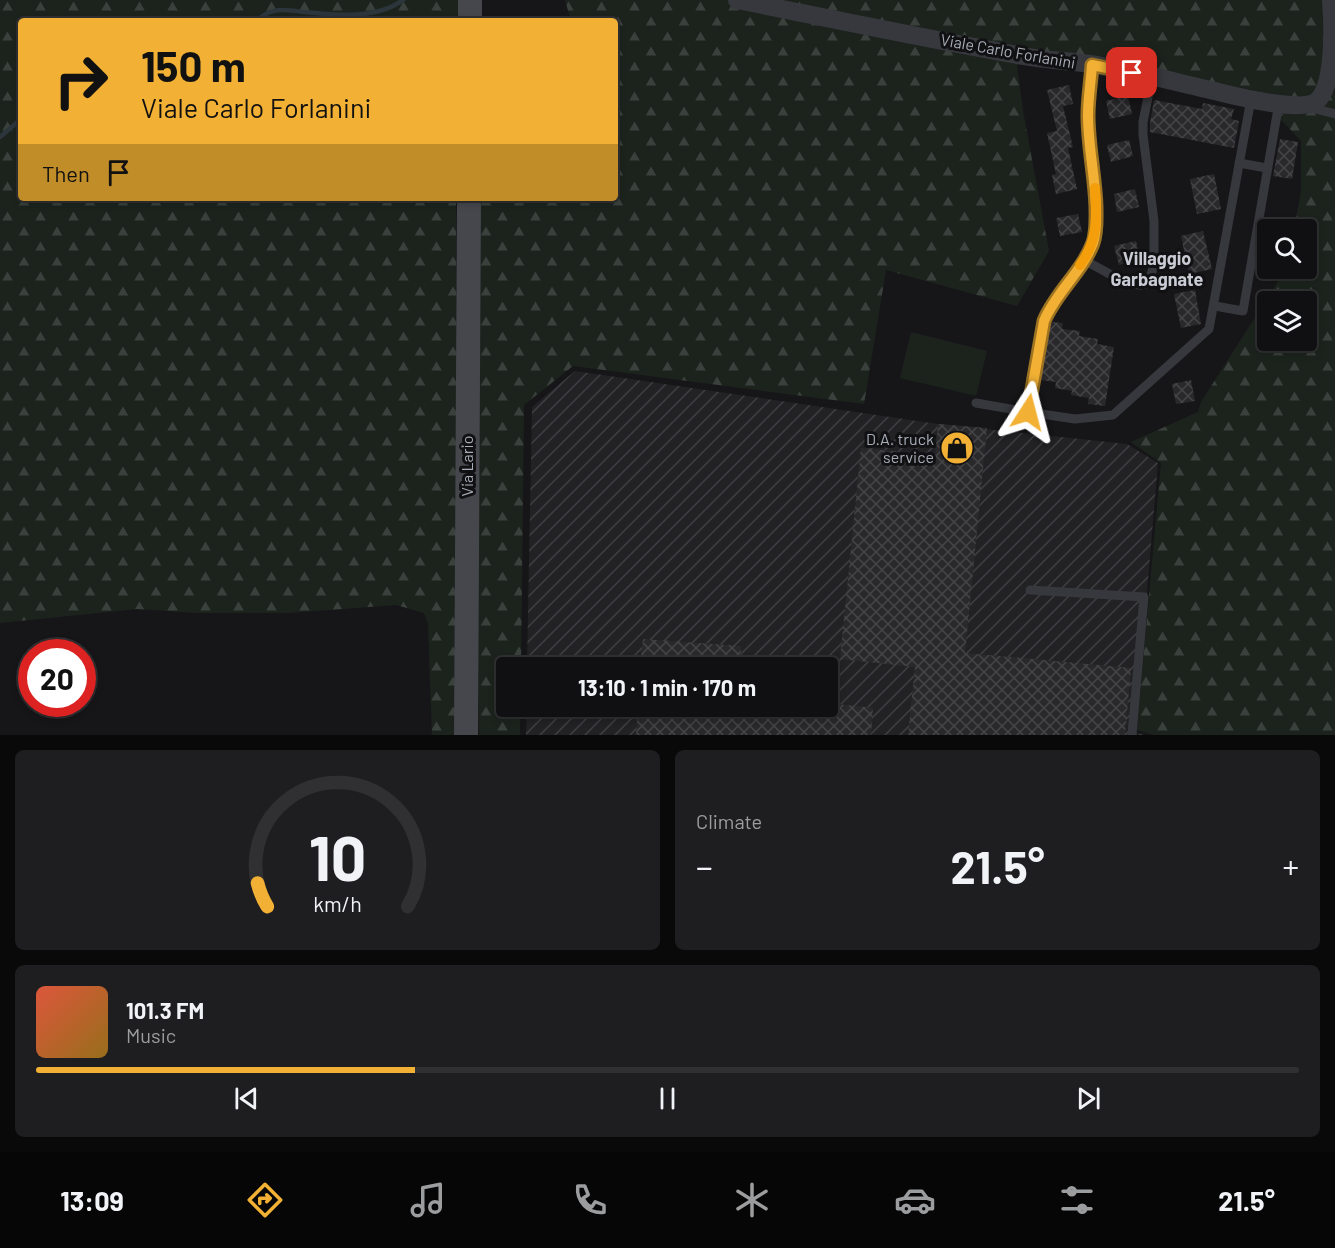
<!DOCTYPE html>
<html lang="en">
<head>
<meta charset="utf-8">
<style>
	:root { --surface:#101012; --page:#1e1e20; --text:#f1f3f6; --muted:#9c9d9f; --line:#303032; --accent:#f2b134 }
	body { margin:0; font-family:Barlow,sans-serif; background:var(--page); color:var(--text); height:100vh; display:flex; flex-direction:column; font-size:22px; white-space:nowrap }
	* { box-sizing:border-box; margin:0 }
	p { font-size:20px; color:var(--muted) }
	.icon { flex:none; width:33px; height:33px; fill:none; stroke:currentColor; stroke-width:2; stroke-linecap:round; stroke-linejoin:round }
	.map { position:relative; height:735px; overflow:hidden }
	.panel { display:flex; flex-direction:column; gap:15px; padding:15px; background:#09090a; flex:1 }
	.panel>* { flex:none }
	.hud { position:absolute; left:18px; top:18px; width:600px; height:183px; border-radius:6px; box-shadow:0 3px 9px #0003,0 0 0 2px var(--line); background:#f2b134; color:#111; overflow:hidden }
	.controls { position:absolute; left:1257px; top:219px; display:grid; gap:12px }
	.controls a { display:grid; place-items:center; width:60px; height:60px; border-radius:6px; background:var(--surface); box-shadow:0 3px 9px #0003,0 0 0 2px var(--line); font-size:30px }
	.speed { position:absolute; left:18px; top:639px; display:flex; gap:12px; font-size:30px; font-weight:700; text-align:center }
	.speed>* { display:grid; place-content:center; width:78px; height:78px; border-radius:50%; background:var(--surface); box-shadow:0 3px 9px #0003,0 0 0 2px var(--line); line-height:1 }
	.speed .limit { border:9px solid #d22; background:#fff; color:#111 }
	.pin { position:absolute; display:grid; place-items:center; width:51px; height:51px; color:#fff; margin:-26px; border-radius:12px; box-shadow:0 3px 9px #0006 }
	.me { position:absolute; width:66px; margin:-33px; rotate:9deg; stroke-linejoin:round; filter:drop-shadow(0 0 4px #0008) }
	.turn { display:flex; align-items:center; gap:21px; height:126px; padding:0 24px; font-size:27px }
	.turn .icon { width:78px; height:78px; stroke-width:2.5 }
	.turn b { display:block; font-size:42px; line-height:51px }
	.then { display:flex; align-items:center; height:57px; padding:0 24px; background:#0003; gap:12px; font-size:22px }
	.big { font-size:45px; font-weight:700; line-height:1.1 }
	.panel .widget { flex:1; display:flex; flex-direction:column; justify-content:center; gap:9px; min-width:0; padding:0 21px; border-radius:9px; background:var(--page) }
	.panel .dial { align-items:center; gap:0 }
	.dial svg { height:156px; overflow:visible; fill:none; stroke:var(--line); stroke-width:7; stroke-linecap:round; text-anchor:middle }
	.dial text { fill:var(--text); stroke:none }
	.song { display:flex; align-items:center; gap:18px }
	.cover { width:72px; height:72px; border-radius:9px; background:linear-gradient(135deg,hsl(10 70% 55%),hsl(40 70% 35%)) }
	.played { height:6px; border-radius:3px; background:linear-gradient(90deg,var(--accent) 30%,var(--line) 30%) }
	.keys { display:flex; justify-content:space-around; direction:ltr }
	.heat { display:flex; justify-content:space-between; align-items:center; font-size:33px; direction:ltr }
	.panel .tiles { flex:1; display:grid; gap:15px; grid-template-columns:1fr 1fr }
	.widget:last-child { grid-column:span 2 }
	.trip { position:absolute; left:496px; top:657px; width:342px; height:60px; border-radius:6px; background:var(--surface); box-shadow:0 3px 9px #0003,0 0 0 2px var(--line); font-weight:700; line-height:60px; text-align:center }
	.tabs { display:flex; height:96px; justify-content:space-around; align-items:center; background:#060607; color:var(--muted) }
	.tabs .icon { width:42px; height:42px }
	.tabs .on { color:var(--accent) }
	.tabs b { font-size:27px; color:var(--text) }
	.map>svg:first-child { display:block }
	.industrial { fill:url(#industrial-furrows) }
	.forest { fill:url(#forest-firs); fill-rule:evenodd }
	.garden { fill:#1c231d }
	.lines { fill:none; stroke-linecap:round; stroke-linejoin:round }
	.stream { stroke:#2c353c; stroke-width:4.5 }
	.building { fill:url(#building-cross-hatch) }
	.lane { stroke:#37383d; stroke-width:9 }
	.street { stroke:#37383d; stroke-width:18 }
	.secondary { stroke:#45474d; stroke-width:24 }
	.route-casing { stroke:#9d7322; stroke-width:15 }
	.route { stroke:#f2b134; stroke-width:10 }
	.slow { stroke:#f59e0b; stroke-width:10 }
	.labels { text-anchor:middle; stroke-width:6; stroke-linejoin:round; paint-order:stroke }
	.street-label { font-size:16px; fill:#a8adb8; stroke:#111113 }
	.poi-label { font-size:16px; fill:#a8adb8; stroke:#111113; text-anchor:end }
	.neighbourhood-label { font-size:18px; font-weight:bold; fill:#c9ccd4; stroke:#111113 }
</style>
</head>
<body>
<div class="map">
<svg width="1335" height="735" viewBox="0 0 1335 735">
	<defs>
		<pattern id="industrial-furrows" width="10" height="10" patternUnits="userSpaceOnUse" patternTransform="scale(1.5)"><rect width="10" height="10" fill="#222225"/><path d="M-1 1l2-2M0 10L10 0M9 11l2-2" fill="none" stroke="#3f3f43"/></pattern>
		<pattern id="forest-firs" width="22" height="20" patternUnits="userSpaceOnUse" patternTransform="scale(1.5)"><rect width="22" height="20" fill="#1c231d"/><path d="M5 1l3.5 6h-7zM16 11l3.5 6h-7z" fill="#3a403c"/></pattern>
		<pattern id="building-cross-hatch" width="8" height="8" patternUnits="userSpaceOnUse" patternTransform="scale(1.5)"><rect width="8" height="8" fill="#29292c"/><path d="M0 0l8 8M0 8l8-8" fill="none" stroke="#454548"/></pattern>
	</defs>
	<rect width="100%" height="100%" fill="#161618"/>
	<path class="industrial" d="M575,371L938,424L1127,444L1158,463L1135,732L1145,735H526L527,707L828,706V668L527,667L532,407Z"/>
	<g class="forest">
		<path d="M0,0H459L457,21H21V198H456L458,735H432L428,623L424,613L396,605L288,613H197L137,609L0,623Z"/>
		<path d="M565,0H1335V735H1154L1137,730L1161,463L1131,442L1198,412L1201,402L1286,269L1306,268V230L1294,229L1301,192V141L1253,90L1032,53L1017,65L1023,111L1049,251L1017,306L886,270L864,404L573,366L524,405L521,667L507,668V706L520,707V735H479L473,316L476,198H615V21H571ZM1268,302H1306V340H1268Z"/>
	</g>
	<path class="garden" d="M911,332L987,351L976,396L900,378Z"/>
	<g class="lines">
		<g class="stream">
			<path d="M256,21C263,15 272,10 281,10C288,10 297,11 304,12C336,15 376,20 403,0"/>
			<path d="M0,137L21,119"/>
		</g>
	</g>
	<g class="building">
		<path d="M1069,85L1073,104L1063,106L1073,147L1068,148L1077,189L1056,194L1052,175L1056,174L1047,133L1057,131L1047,90Z"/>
		<path d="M1128,96L1132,114L1110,119L1106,101Z"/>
		<path d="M1154,100L1202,109L1203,103L1234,109L1231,119L1239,121L1234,148L1150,132V123Z"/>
		<path d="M1280,139L1298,142L1292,179L1273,176Z"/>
		<path d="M1129,140L1133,156L1111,162L1107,145Z"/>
		<path d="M1214,174L1221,209L1197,214L1190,179Z"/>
		<path d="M1135,189L1139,207L1117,212L1114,194Z"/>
		<path d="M1078,214L1082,232L1060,236L1056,218Z"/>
		<path d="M1203,231L1212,269L1189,274L1181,236Z"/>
		<path d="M1136,241L1140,259L1119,265L1114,246Z"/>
		<path d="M1195,290L1201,324L1181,328L1174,294Z"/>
		<path d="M1051,322L1063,323L1062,329L1080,331L1079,336L1098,339L1097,344L1114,347L1105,406L1088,404L1089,398L1071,395L1072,391L1055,388L1056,382L1040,380Z"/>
		<path d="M1191,380L1195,401L1176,404L1172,384Z"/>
		<path d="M938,424L987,428L965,653L1131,668L1125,735H908L915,667L840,659L861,448L935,455Z"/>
		<path d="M643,639L741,646L740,668H640Z"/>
		<path d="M828,703L873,708L871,735H636L638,706H828Z"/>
	</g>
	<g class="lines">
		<g class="lane">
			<path d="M1308,107L1335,114"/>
			<path d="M1239,163L1267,168"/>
			<path d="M1084,260L1126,283L1140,285L1146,284L1150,279L1154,264V221L1143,135V122L1152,77"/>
			<path d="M1215,306L1243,311L1279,103"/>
			<path d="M976,403L1028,412L1075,419L1113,415L1209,329L1251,99"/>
			<path d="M1028,412L1044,321C1056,292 1082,272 1093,243C1097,231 1096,219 1096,207C1095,176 1088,146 1088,115C1088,98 1091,81 1092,65"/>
			<path d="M1030,590L1144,597L1132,735"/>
		</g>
		<path class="street" d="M737,0C832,19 927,39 1023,56C1045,60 1068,61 1090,64C1129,70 1168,80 1206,89C1229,94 1299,114 1317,101C1335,85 1333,24 1331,0"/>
		<g class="secondary">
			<path d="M470,0V21"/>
			<path d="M466,735L469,198"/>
		</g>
	</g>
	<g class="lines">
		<g class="route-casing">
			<path id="route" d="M1028,412L1044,321C1056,292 1082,272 1093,243C1097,231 1096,219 1096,207C1095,176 1088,146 1088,115C1088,98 1091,81 1092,65L1132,73"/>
		</g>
		<use href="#route" class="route"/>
		<path class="slow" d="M1080,265C1098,241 1097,217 1095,188"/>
	</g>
	<defs>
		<g id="shop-disc" transform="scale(1.725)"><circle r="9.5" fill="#f2b134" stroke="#111113"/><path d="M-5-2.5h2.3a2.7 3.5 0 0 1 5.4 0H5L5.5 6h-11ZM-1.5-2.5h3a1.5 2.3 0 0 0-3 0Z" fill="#111"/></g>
	</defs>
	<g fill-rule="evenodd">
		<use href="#shop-disc" x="957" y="448"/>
	</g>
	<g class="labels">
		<g class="street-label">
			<text transform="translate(1008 51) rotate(10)" y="6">Viale Carlo Forlanini</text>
			<text transform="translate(467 466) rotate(-90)" y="6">Via Lario</text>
		</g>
		<g class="poi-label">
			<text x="934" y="445">D.A. truck<tspan x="934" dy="18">service</tspan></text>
		</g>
		<g class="neighbourhood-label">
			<text x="1157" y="265">Villaggio<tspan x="1157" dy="21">Garbagnate</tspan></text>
		</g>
	</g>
</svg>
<div class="controls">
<a><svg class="icon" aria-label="search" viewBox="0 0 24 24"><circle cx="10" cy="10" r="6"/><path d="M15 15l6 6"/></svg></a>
<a><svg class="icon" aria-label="layers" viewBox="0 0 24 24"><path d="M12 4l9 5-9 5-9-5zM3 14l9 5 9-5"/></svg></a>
</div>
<div class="speed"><div class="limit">20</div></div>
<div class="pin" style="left:1132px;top:73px;background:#d93025"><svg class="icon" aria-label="arrive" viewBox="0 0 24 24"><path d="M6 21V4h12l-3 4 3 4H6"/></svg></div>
<svg class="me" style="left:1028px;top:412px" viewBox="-20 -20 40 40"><path d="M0-17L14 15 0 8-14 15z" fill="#f2b134" stroke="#fff" stroke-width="4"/></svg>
<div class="trip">13:10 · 1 min · 170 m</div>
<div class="hud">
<div class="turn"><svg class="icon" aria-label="right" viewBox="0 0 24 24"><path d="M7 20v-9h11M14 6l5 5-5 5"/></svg><div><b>150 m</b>Viale Carlo Forlanini</div></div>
<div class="then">Then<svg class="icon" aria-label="arrive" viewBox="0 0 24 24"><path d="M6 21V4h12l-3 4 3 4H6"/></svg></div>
</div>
</div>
<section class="panel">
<div class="tiles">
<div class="widget dial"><svg viewBox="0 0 100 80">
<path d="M14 69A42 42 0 1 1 86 69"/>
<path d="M14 69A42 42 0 0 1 9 57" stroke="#f2b134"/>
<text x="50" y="56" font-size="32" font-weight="700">10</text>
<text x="50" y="72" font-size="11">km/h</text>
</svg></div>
<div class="widget"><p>Climate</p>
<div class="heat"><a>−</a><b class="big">21.5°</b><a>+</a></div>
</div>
<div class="widget">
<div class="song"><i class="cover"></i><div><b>101.3 FM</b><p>Music</p></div></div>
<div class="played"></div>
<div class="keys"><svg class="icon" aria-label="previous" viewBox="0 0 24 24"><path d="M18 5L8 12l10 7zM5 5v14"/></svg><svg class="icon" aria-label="pause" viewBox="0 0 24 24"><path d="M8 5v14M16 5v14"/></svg><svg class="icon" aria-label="next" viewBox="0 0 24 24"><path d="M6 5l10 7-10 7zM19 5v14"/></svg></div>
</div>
</div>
</section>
<nav class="tabs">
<b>13:09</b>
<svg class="icon on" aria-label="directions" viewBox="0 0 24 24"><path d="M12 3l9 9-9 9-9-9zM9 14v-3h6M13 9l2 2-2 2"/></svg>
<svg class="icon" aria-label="music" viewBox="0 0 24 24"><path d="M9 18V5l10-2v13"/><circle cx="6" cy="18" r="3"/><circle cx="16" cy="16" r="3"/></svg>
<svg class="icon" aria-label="phone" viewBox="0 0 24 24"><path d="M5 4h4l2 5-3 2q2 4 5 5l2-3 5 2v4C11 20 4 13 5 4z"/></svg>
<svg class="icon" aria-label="climate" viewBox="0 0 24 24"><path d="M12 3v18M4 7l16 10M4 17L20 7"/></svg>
<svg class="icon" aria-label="car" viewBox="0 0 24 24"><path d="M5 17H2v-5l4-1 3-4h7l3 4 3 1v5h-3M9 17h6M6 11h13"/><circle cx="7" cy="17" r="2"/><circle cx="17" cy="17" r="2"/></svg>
<svg class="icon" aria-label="filters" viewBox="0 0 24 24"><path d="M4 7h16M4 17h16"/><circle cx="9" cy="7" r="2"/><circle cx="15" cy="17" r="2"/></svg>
<b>21.5°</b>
</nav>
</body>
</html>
